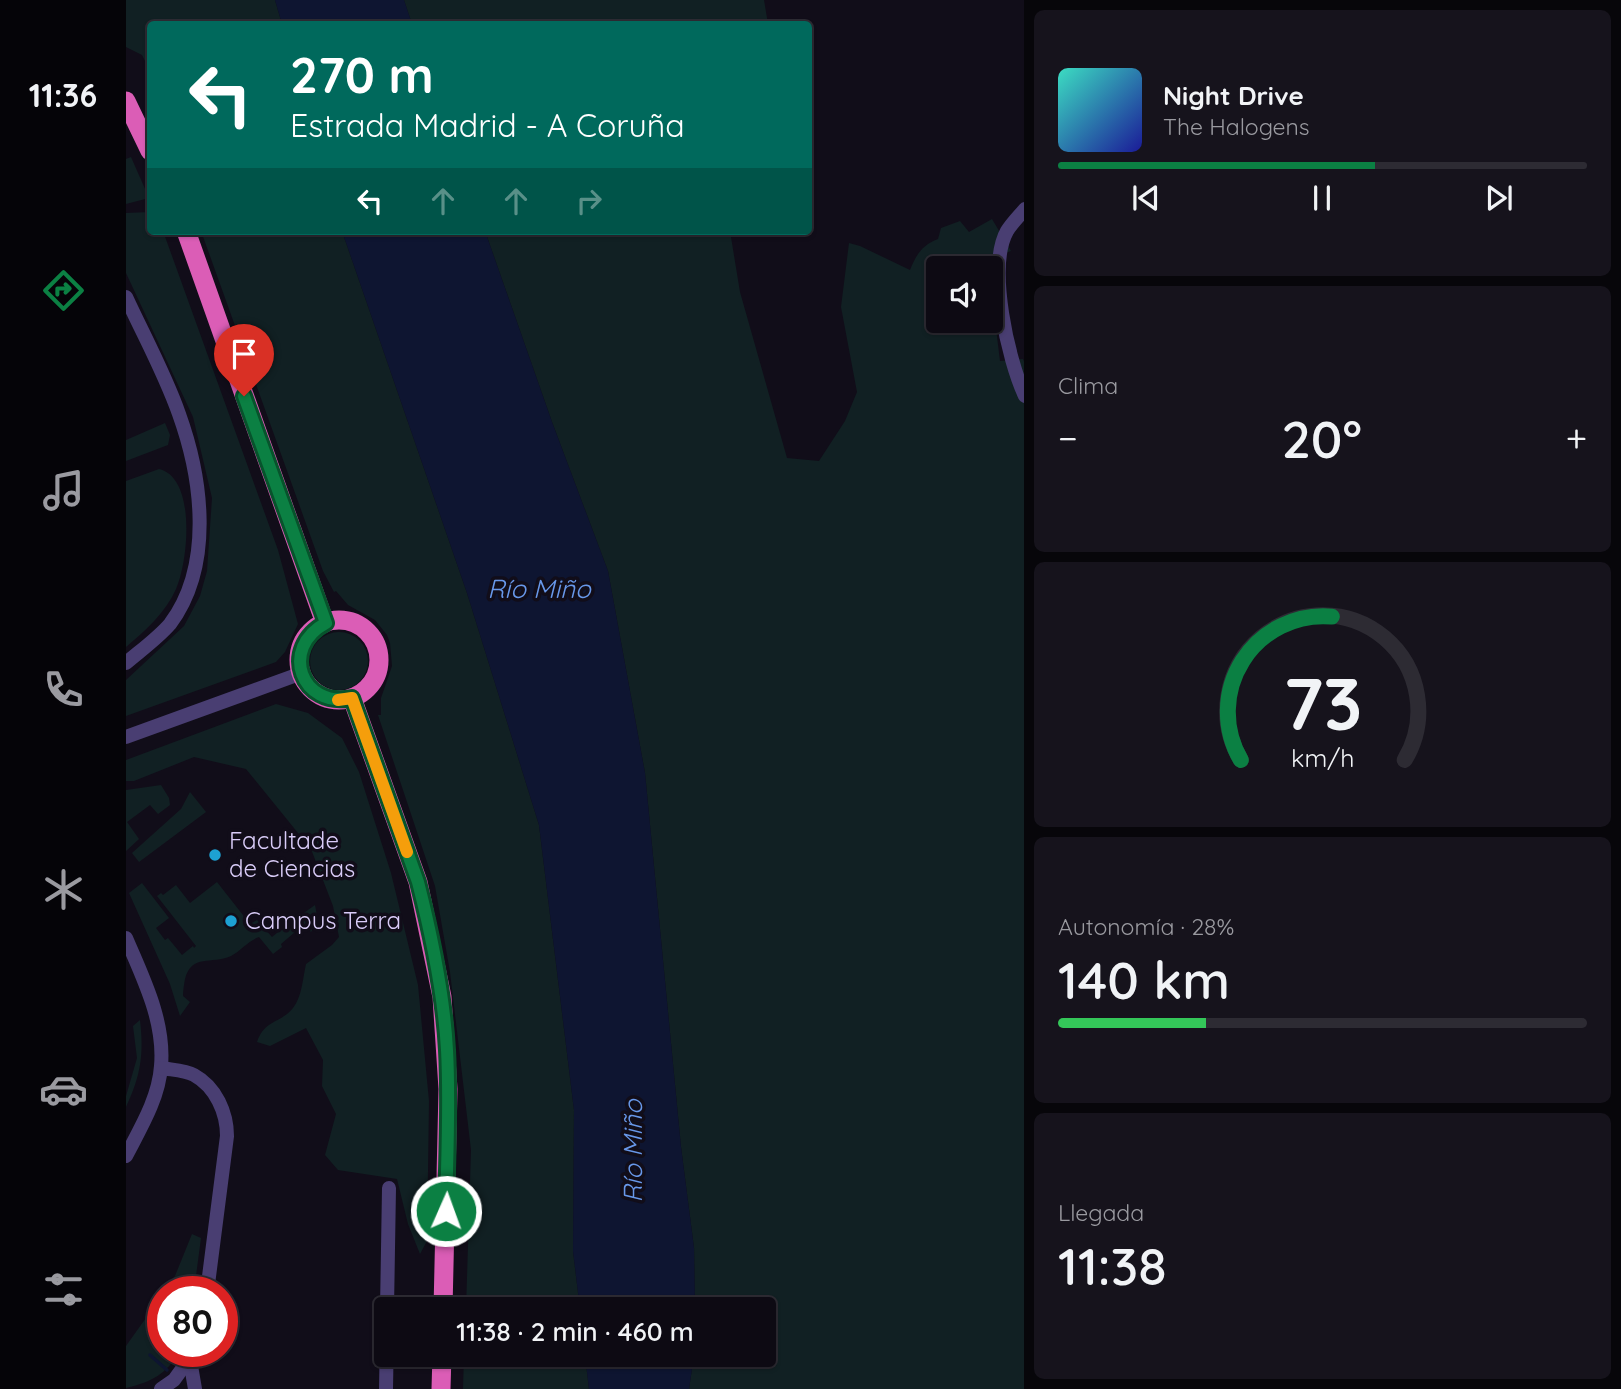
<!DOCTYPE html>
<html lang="es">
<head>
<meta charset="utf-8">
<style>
	:root { --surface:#0d0a13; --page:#16131c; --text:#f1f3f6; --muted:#9a9aa0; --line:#2d2b33; --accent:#0b8043 }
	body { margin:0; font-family:Quicksand,sans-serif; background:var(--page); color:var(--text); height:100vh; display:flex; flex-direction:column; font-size:26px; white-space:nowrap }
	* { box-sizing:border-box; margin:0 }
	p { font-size:23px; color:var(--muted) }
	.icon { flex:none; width:38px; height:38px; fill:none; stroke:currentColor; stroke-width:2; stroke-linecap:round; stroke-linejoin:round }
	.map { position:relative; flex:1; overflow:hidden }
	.sheet { display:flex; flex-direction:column; gap:10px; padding:10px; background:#07060a; width:597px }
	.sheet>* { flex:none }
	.top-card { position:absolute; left:21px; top:21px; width:665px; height:214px; border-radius:7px; box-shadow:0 2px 5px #0004,0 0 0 2px var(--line); background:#00695c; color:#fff; overflow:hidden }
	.tools { position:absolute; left:800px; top:256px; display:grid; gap:14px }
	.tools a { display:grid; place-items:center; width:77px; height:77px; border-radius:7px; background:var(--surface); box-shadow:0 2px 5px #0004,0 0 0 2px var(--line); font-size:35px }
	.speed { position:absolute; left:21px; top:1276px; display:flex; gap:14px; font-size:35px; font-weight:700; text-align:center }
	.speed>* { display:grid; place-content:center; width:91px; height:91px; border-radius:50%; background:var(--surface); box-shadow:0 2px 5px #0004,0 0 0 2px var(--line); line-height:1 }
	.speed .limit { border:10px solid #d22; background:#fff; color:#111 }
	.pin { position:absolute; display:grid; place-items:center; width:60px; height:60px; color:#fff; margin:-72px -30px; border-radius:50% 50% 50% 0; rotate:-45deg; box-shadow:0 0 7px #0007 }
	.pin .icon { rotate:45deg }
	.me { position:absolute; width:77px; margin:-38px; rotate:2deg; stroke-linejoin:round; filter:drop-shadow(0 0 5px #0008) }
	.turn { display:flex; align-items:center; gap:24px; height:147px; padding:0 28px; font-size:32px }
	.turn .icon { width:91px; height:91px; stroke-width:2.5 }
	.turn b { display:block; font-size:49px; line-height:60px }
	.lanes { display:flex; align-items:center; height:66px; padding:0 28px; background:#0003; justify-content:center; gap:35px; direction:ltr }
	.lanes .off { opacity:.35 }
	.big { font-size:52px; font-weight:600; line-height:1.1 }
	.sheet .card { flex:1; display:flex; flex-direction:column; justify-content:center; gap:10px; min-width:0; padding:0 24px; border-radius:10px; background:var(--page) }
	.sheet .dial { align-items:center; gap:0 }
	.dial svg { height:182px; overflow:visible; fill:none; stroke:var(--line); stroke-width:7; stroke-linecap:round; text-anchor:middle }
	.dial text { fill:var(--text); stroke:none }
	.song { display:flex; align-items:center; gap:21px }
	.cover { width:84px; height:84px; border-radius:10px; background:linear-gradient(135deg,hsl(170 70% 55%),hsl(240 70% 35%)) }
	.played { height:7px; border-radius:4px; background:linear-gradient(90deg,var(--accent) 60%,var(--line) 60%) }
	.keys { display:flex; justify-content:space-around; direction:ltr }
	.heat { display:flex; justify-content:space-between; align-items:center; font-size:38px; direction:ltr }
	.charge { height:10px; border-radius:5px; background:linear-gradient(90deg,#34c759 28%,var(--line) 0) }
	.trip { position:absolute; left:248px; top:1297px; width:402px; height:70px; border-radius:7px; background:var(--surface); box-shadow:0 2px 5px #0004,0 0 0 2px var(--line); font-weight:600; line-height:70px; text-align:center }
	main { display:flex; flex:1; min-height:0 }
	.dock { display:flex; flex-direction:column; width:126px; justify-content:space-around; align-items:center; background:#050408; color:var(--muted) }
	.dock .icon { width:49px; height:49px }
	.dock .current { color:var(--accent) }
	.dock b { font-size:32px; color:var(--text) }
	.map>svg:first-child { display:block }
	.green { fill:#112023; fill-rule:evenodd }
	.water { fill:#0e1531 }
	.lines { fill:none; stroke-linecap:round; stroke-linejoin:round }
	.stream { stroke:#0e1531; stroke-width:3.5 }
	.minor { stroke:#493e72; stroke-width:14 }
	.tertiary { stroke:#493e72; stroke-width:14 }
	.trunk { stroke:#db5db6; stroke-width:19 }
	.route-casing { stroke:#07532c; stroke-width:18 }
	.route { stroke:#0b8043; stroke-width:12 }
	.slow { stroke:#f59e0b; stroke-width:12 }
	.poi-dot { fill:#1da1d3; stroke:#110d19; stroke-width:2.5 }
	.labels { text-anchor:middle; stroke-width:7; stroke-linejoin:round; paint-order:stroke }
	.poi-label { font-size:24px; fill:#d9ccf8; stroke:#110d19; text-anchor:start }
	.water-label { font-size:26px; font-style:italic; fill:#6898ea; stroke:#110d19 }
</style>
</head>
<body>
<main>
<nav class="dock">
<b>11:36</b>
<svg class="icon current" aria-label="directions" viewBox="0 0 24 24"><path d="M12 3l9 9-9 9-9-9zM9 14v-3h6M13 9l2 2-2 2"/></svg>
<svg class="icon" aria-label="music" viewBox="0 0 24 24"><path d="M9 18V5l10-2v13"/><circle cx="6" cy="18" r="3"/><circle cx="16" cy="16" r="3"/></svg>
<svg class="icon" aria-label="phone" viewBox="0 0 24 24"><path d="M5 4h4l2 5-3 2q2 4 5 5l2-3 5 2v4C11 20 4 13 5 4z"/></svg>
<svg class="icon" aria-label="climate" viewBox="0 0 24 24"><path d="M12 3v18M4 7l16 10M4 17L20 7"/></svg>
<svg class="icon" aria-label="car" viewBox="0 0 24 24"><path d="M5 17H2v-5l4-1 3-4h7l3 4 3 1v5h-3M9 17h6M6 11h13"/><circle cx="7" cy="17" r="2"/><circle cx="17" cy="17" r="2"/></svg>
<svg class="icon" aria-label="filters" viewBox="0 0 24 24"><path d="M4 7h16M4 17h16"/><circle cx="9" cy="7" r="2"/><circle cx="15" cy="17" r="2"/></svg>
</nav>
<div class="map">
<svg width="899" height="1389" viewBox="0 0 899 1389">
	<rect width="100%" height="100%" fill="#110d19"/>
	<g class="green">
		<path d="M0,0H149L156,24H24V71L16,55L0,47Z"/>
		<path d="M278,0H638L642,24H286Z"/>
		<path d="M5,157L23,198L0,204V159Z"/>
		<path d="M24,212V231H37L152,550L172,624L159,652L150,662L0,716V680L58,626L74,596L81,571L86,498L67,417L0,273V213Z"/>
		<path d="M866,219L885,251L866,258L868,312L874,361L897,359L899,364L898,1389H563L568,1355L639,1354V1309H569L568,1248L555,1147L519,773L482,571L426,422L359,231H604L614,292L661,458L693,461L719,421L731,392L715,307L723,243L734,246L784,270C790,255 796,245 812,239L815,228L834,221L843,232ZM812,268H864V320H812Z"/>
		<path d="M75,231H216L341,593L413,825L448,1110L447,1251L454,1309H340L345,1150L324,972L309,886L252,715H255V698L266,666L264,643L261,635L249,620L222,605L210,591L208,592L197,571Z"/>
		<path d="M39,423L44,435L42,445L0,461V440Z"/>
		<path d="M33,469C71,478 62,563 50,589C40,612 19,631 0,647V481Z"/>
		<circle cx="213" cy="661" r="29"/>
		<path d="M150,704L182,713L216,738L233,772L265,873L292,985L303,1101L301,1241L294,1254L282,1224L271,1179L212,1170L199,1155L210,1114L196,1086L197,1060L180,1028L144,1046L131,1042C139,1019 154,1024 167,1008C176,997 177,977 180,964L206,945L213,937L207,906L185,849L120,769L68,757L8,781H0V760Z"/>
		<path d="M35,785L43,798L44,805L32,814L24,805L1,822L13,839L0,851V790Z"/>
		<path d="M64,792L80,812L13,862L6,853L55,809Z"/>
		<path d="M91,882L124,924L131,920L146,937L162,924L169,932L155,944L156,947L147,954L133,937C122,941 115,951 105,956C85,965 66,953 59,979C58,985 57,990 57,996L64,1002L54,1016L44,984L3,893L16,883L43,918L30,928L39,940L42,938L56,955L67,946L68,948L70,946L31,896L35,893L37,895L50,885L64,903Z"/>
		<path d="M189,905L192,921L185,932L172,917Z"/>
		<path d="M14,1020C18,1054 15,1075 0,1107V1096L11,1058L7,1026Z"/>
		<path d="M66,1234L75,1238L68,1291H38L49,1276Z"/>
		<path d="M37,1294V1351H55C38,1375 28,1381 0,1388V1346Z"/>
		<path d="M338,1355H459L463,1389H337Z"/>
	</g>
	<g class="water">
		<path d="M149,0H278L286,24H156Z"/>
		<path d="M216,231H359L426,422L482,571L519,773L555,1147L568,1248L569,1309H454L447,1251L448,1110L413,825L341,593Z"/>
		<path d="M459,1355H568L563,1389H463Z"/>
	</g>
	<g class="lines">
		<path class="stream" d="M24,1355L41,1370"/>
		<g class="minor">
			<path d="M0,297C18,336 39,374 53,414C76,478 88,565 44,624C32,638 14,651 0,663"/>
			<path d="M0,737L176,673"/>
			<path d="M0,938C17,978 39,1021 35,1066C33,1098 14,1129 0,1156"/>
			<path d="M35,1068C46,1070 59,1070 68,1075C90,1087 101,1113 101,1136L81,1292"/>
			<path d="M261,1309L263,1188"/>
			<path d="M64,1360L69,1389"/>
			<path d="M35,1389L48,1380L69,1351"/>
			<path d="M260,1389L261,1332"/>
		</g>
		<path class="tertiary" d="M899,209C893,216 886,223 881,231C861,267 882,360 899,396"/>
		<g class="trunk">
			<path d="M0,101L24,151"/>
			<path d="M60,231L199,623"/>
			<circle cx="213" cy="660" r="40"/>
			<path d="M226,698L292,882L316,997L322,1089L317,1309"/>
			<path d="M315,1389L316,1354"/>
		</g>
	</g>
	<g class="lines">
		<g class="route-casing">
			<path id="route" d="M118,396L200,623C153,648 175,709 226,698L292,882C306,937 318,994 321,1050C324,1104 321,1158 320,1211"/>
		</g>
		<use href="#route" class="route"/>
		<path class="slow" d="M212,700L226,698L281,852"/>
	</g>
	<g class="poi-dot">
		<circle cx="89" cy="855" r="7"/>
		<circle cx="105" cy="921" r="7"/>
	</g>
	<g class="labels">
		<g class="poi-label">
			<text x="103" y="849">Facultade<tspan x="103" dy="28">de Ciencias</tspan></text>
			<text x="119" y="929">Campus Terra</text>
		</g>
		<g class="water-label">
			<text x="413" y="598">Río Miño</text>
			<text transform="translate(507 1151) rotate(-90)" y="9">Río Miño</text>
		</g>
	</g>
</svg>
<div class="tools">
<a><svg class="icon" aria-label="sound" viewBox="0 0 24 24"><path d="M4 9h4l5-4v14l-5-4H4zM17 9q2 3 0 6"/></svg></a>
</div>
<div class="speed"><div class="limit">80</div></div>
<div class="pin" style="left:118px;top:396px;background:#d93025"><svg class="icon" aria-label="arrive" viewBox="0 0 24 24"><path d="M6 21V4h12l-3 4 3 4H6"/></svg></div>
<svg class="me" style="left:320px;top:1211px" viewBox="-20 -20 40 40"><circle r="17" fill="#0b8043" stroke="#fff" stroke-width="3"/><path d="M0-11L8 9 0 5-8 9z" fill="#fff"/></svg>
<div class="trip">11:38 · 2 min · 460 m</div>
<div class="top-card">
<div class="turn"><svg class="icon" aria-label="left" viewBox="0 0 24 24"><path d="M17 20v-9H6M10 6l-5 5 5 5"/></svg><div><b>270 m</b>Estrada Madrid - A Coruña</div></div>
<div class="lanes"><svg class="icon" aria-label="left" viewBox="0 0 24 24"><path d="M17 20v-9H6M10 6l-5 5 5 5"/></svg><svg class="icon off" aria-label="ahead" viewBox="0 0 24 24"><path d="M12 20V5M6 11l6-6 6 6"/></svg><svg class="icon off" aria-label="ahead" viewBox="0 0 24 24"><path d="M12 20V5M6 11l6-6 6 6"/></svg><svg class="icon off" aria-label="right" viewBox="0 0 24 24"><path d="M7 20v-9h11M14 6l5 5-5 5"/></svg></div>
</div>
</div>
<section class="sheet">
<div class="card">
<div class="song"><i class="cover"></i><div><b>Night Drive</b><p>The Halogens</p></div></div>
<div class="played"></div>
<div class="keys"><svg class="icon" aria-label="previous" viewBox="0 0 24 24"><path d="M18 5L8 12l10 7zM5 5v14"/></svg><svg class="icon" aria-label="pause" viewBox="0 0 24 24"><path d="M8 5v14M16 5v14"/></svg><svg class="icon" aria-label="next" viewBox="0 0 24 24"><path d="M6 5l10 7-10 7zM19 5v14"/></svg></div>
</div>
<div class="card"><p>Clima</p>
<div class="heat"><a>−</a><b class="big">20°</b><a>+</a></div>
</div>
<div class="card dial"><svg viewBox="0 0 100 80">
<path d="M14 69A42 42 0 1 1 86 69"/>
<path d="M14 69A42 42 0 0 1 54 6" stroke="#0b8043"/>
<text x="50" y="56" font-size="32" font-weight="700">73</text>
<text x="50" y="72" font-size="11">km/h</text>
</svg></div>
<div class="card"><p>Autonomía · 28%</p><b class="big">140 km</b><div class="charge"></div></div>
<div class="card"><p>Llegada</p><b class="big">11:38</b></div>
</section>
</main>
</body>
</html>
